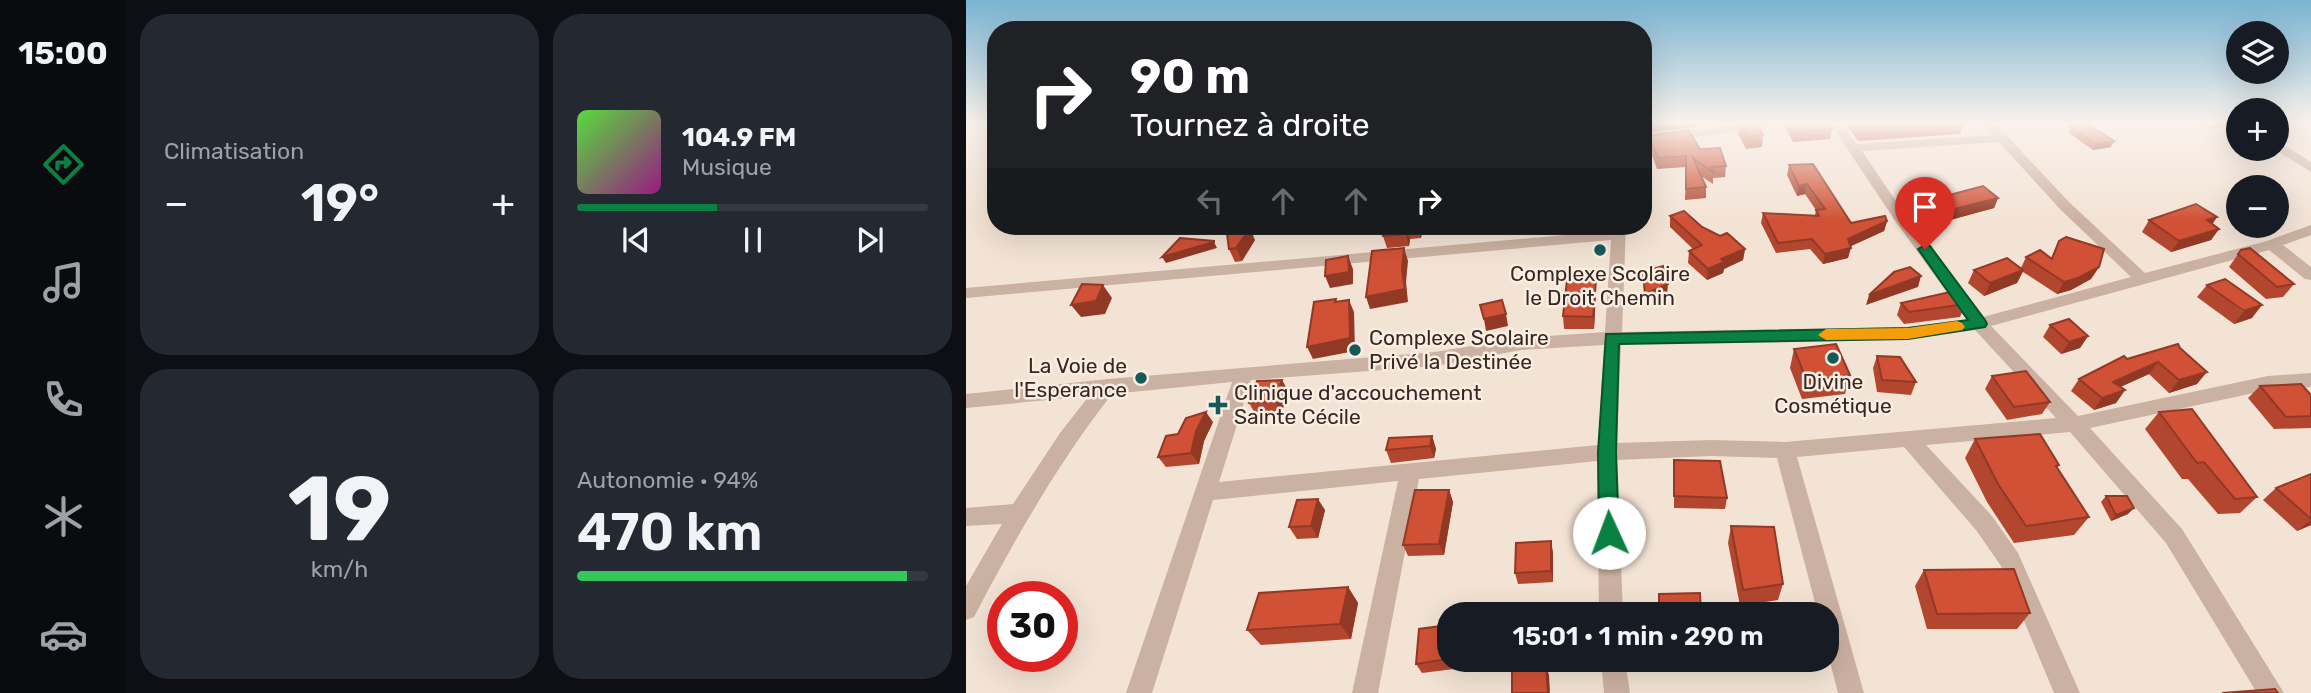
<!DOCTYPE html>
<html lang="fr">
<head>
<meta charset="utf-8">
<style>
	:root { --surface:#171b24; --page:#242831; --text:#f1f3f6; --muted:#9ea1a6; --line:#363941; --accent:#0b8043 }
	body { margin:0; font-family:Rubik,sans-serif; background:var(--page); color:var(--text); height:100vh; display:flex; flex-direction:column; font-size:26px; white-space:nowrap }
	* { box-sizing:border-box; margin:0 }
	p { font-size:23px; color:var(--muted) }
	.icon { flex:none; width:38px; height:38px; fill:none; stroke:currentColor; stroke-width:2; stroke-linecap:round; stroke-linejoin:round }
	.map { position:relative; flex:1; overflow:hidden }
	.drawer { display:flex; flex-direction:column; gap:14px; padding:14px; background:#0d0f14; width:840px }
	.drawer>* { flex:none }
	.hud { position:absolute; left:21px; top:21px; width:665px; height:214px; border-radius:28px; box-shadow:0 7px 28px #0002; background:#202124; color:#fff; overflow:hidden }
	.tools { position:absolute; left:1260px; top:21px; display:grid; gap:14px }
	.tools a { display:grid; place-items:center; width:63px; height:63px; border-radius:50%; background:var(--surface); box-shadow:0 7px 28px #0002; font-size:35px }
	.speed { position:absolute; left:21px; top:581px; display:flex; gap:14px; font-size:35px; font-weight:700; text-align:center }
	.speed>* { display:grid; place-content:center; width:91px; height:91px; border-radius:50%; background:var(--surface); box-shadow:0 7px 28px #0002; line-height:1 }
	.speed .limit { border:10px solid #d22; background:#fff; color:#111 }
	.pin { position:absolute; display:grid; place-items:center; width:60px; height:60px; color:#fff; margin:-72px -30px; border-radius:50% 50% 50% 0; rotate:-45deg; box-shadow:0 0 7px #0007 }
	.pin .icon { rotate:45deg }
	.me { position:absolute; width:77px; margin:-38px; rotate:358deg; stroke-linejoin:round; filter:drop-shadow(0 0 5px #0008) }
	.turn { display:flex; align-items:center; gap:24px; height:147px; padding:0 28px; font-size:32px }
	.turn .icon { width:91px; height:91px; stroke-width:2.5 }
	.turn b { display:block; font-size:49px; line-height:60px }
	.lanes { display:flex; align-items:center; height:66px; padding:0 28px; background:#0003; justify-content:center; gap:35px; direction:ltr }
	.lanes .off { opacity:.35 }
	.big { font-size:52px; font-weight:600; line-height:1.1 }
	.drawer .tile { flex:1; display:flex; flex-direction:column; justify-content:center; gap:10px; min-width:0; padding:0 24px; border-radius:28px; background:var(--page) }
	.drawer .dial { align-items:center; gap:0 }
	.dial b { font-size:91px; line-height:1 }
	.song { display:flex; align-items:center; gap:21px }
	.cover { width:84px; height:84px; border-radius:10px; background:linear-gradient(135deg,hsl(110 70% 55%),hsl(310 70% 35%)) }
	.played { height:7px; border-radius:4px; background:linear-gradient(90deg,var(--accent) 40%,var(--line) 40%) }
	.keys { display:flex; justify-content:space-around; direction:ltr }
	.heat { display:flex; justify-content:space-between; align-items:center; font-size:38px; direction:ltr }
	.charge { height:10px; border-radius:5px; background:linear-gradient(90deg,#34c759 94%,var(--line) 0) }
	.drawer .tiles { flex:1; display:grid; gap:14px; grid-template-columns:repeat(2,1fr) }
	.trip { position:absolute; left:471px; top:602px; width:402px; height:70px; border-radius:28px; background:var(--surface); box-shadow:0 7px 28px #0002; font-weight:600; line-height:70px; text-align:center }
	main { display:flex; flex:1; min-height:0 }
	.tab-bar { display:flex; flex-direction:column; width:126px; justify-content:space-around; align-items:center; background:#090b0e; color:var(--muted) }
	.tab-bar .icon { width:49px; height:49px }
	.tab-bar .selected { color:var(--accent) }
	.tab-bar b { font-size:32px; color:var(--text) }
	.map>svg:first-child { display:block }
	.lines { fill:none; stroke-linecap:round; stroke-linejoin:round }
	.minor { fill:#cbb1a1; fill-rule:evenodd }
	.wall { fill:#b3462e }
	.shaded-wall { fill:#923926 }
	.building { fill:#d05136; stroke:#923926; stroke-width:2 }
	.route { fill:#0b8043; stroke:#07532c; stroke-width:2 }
	.slow { fill:#f59e0b }
	.poi-dot { fill:#175959; stroke:#faede2; stroke-width:2.5 }
	.labels { text-anchor:middle; stroke-width:5; stroke-linejoin:round; paint-order:stroke }
	.poi-label { font-size:21px; fill:#352824; stroke:#faede2 }
</style>
</head>
<body>
<main>
<nav class="tab-bar">
<b>15:00</b>
<svg class="icon selected" aria-label="directions" viewBox="0 0 24 24"><path d="M12 3l9 9-9 9-9-9zM9 14v-3h6M13 9l2 2-2 2"/></svg>
<svg class="icon" aria-label="music" viewBox="0 0 24 24"><path d="M9 18V5l10-2v13"/><circle cx="6" cy="18" r="3"/><circle cx="16" cy="16" r="3"/></svg>
<svg class="icon" aria-label="phone" viewBox="0 0 24 24"><path d="M5 4h4l2 5-3 2q2 4 5 5l2-3 5 2v4C11 20 4 13 5 4z"/></svg>
<svg class="icon" aria-label="climate" viewBox="0 0 24 24"><path d="M12 3v18M4 7l16 10M4 17L20 7"/></svg>
<svg class="icon" aria-label="car" viewBox="0 0 24 24"><path d="M5 17H2v-5l4-1 3-4h7l3 4 3 1v5h-3M9 17h6M6 11h13"/><circle cx="7" cy="17" r="2"/><circle cx="17" cy="17" r="2"/></svg>
</nav>
<section class="drawer">
<div class="tiles">
<div class="tile"><p>Climatisation</p>
<div class="heat"><a>−</a><b class="big">19°</b><a>+</a></div>
</div>
<div class="tile">
<div class="song"><i class="cover"></i><div><b>104.9 FM</b><p>Musique</p></div></div>
<div class="played"></div>
<div class="keys"><svg class="icon" aria-label="previous" viewBox="0 0 24 24"><path d="M18 5L8 12l10 7zM5 5v14"/></svg><svg class="icon" aria-label="pause" viewBox="0 0 24 24"><path d="M8 5v14M16 5v14"/></svg><svg class="icon" aria-label="next" viewBox="0 0 24 24"><path d="M6 5l10 7-10 7zM19 5v14"/></svg></div>
</div>
<div class="tile dial"><b>19</b><p>km/h</p></div>
<div class="tile"><p>Autonomie · 94%</p><b class="big">470 km</b><div class="charge"></div></div>
</div>
</section>
<div class="map">
<svg width="1345" height="693" viewBox="0 0 1345 693">
	<rect width="100%" height="100%" fill="#f3e3d5"/>
	<g class="lines">
		<g class="minor">
			<path d="M776,123H807L801,127L677,144V136Z"/>
			<path d="M864,123H876L891,144L1026,135L1016,123H1029L1103,202L1179,273L1301,241L1345,225V235L1317,245L1345,267V280L1339,279L1303,250L1025,326L1112,416L1302,376L1345,373V387L1302,390L1124,428L1216,529L1318,693H1291L1200,543L1104,432L960,445L1026,516L1052,553L1114,693H1088L1035,566L1010,530L938,447L831,457L898,693H872L861,650V614H852L811,458L745,456L651,460L657,614H633L631,461L453,479L412,693H386L432,481L247,500L186,693H160L266,382L146,394C92,463 49,539 8,617L0,620V586L36,524L0,526V508L47,504L94,433L123,396L0,408V394L142,379L469,352L555,338L639,332L645,240L0,298V288L645,231L646,226H660L656,332L942,327L1001,320L930,222ZM1033,142L1093,208L1165,277L1017,317L940,216L896,151ZM1009,330L1090,418L819,442L745,440L651,443L655,344L942,339ZM638,345L632,445L253,482L285,380L469,366L555,350Z"/>
			<path d="M1231,123H1264C1257,129 1241,129 1232,127Z"/>
			<path d="M1311,141L1345,162V172L1308,149H1311Z"/>
			<path d="M635,660H659L664,693H638Z"/>
		</g>
	</g>
	<g class="wall">
		<path d="M773,123L797,135L796,147L780,149L772,134Z"/>
		<path d="M817,123H861L866,129L864,139L827,142Z"/>
		<path d="M883,123H998L994,134L892,141L882,127Z"/>
		<path d="M1105,127L1145,147L1127,150L1103,133Z"/>
		<path d="M683,135L734,149L760,166L759,177L747,178V184L735,176L740,187V198L719,200L720,167L691,169L683,146Z"/>
		<path d="M823,165L885,223L921,221L918,231L884,246L882,258L857,264L844,249L810,253L795,223L797,213L849,215L850,210L839,194L831,196L821,175Z"/>
		<path d="M939,191L965,199L960,211L948,217L936,203Z"/>
		<path d="M972,198H1032L1028,208L984,220L969,208Z"/>
		<path d="M704,216L736,227L779,249L777,260L758,269L757,273L741,280L722,263L723,251L727,249L704,227Z"/>
		<path d="M1251,217L1246,224L1253,229L1245,240L1205,252L1176,232L1183,220Z"/>
		<path d="M419,226H457L455,238L444,239L443,246L421,248L417,236Z"/>
		<path d="M289,240L276,261L269,262L263,249Z"/>
		<path d="M1093,241L1133,267L1125,279L1105,290L1091,294L1057,272L1051,283L1018,296L1002,283L1008,270L1055,268L1060,257L1085,258Z"/>
		<path d="M1275,250L1328,284L1317,297L1300,299L1263,267Z"/>
		<path d="M677,272L701,296L679,306Z"/>
		<path d="M1241,285L1286,318L1268,324L1231,297Z"/>
		<path d="M630,292L628,329H598L597,316Z"/>
		<path d="M935,303L1000,304L994,317L938,324L931,315Z"/>
		<path d="M1084,325L1122,336L1114,348L1095,354L1077,337Z"/>
		<path d="M1212,344L1231,384L1203,393L1183,374L1154,387L1159,390L1150,403L1128,410L1105,391L1113,379L1161,359Z"/>
		<path d="M828,349L884,375L879,394L836,399L824,368Z"/>
		<path d="M911,356L950,382L945,395L911,392L907,368Z"/>
		<path d="M1026,376L1084,402L1076,414L1041,420L1019,389Z"/>
		<path d="M1294,386L1345,395V428L1308,429L1282,398Z"/>
		<path d="M323,392L315,413L290,415L283,403Z"/>
		<path d="M1193,412L1291,497L1274,513L1252,514L1222,479H1216L1179,429Z"/>
		<path d="M247,422L238,441L233,464L200,467L192,457L212,434Z"/>
		<path d="M466,436L470,449L468,458L425,463L420,450Z"/>
		<path d="M1009,439L1093,465L1091,468L1123,517L1108,535L1048,543L1021,502L999,458Z"/>
		<path d="M708,460L761,498L759,509L708,508Z"/>
		<path d="M1345,474V525L1331,531L1297,500L1310,488Z"/>
		<path d="M483,490L487,502L478,555L442,556L437,545Z"/>
		<path d="M1140,496L1162,514L1145,521L1135,502Z"/>
		<path d="M359,510L352,538L331,539L323,527Z"/>
		<path d="M765,526L817,584L812,600L774,606L762,543Z"/>
		<path d="M587,552V582L552,584L549,573Z"/>
		<path d="M958,570L1064,613L1051,629H961L949,586Z"/>
		<path d="M382,587L392,603L385,639L295,645L281,630Z"/>
		<path d="M483,660H504V667L456,673L450,664Z"/>
		<path d="M812,660H854V661L815,667Z"/>
	</g>
	<g class="shaded-wall">
		<path d="M679,123H739L728,127L679,133Z"/>
		<path d="M1148,141L1145,147L1127,150L1130,144Z"/>
		<path d="M841,184L839,194L831,196L833,186Z"/>
		<path d="M1032,198L1028,208L984,220L988,209Z"/>
		<path d="M965,199L960,211L948,217L952,204Z"/>
		<path d="M1251,217L1243,229L1241,220Z"/>
		<path d="M921,221L918,231L879,249L882,239Z"/>
		<path d="M452,226H457L455,238Z"/>
		<path d="M441,227L444,239L443,246L440,234Z"/>
		<path d="M284,228L289,240L276,261L270,248Z"/>
		<path d="M1253,229L1245,240L1205,252L1213,241Z"/>
		<path d="M248,242L251,248L200,263L196,257Z"/>
		<path d="M438,248L442,261L440,282L442,302L404,309L400,297L436,270Z"/>
		<path d="M885,248L882,258L857,264L859,254Z"/>
		<path d="M779,249L777,260L758,269L757,273L741,280L742,269L755,259Z"/>
		<path d="M382,256L387,269V284L364,288L359,276Z"/>
		<path d="M1133,267L1125,279L1105,290L1091,294L1098,282Z"/>
		<path d="M1057,270L1051,283L1018,296L1024,283Z"/>
		<path d="M955,276L952,287L900,305L903,295Z"/>
		<path d="M630,280V292L628,329L627,317Z"/>
		<path d="M702,284L701,296L679,306V294Z"/>
		<path d="M137,285L146,298L139,314L115,317L105,305Z"/>
		<path d="M383,300L388,312L389,351L347,359L341,347Z"/>
		<path d="M1296,305L1286,318L1268,324L1278,311Z"/>
		<path d="M540,314L542,326L520,331L518,319Z"/>
		<path d="M1122,336L1114,348L1095,354L1103,342Z"/>
		<path d="M1192,362L1183,374L1139,394L1147,382Z"/>
		<path d="M1241,372L1231,384L1203,393L1213,380Z"/>
		<path d="M316,380L323,392L315,413L309,401Z"/>
		<path d="M1159,390L1150,403L1128,410L1136,398Z"/>
		<path d="M240,412L247,422L238,441L233,464L225,453L230,431Z"/>
		<path d="M466,436L470,449L468,458L464,446Z"/>
		<path d="M483,490L487,502L478,555L473,544Z"/>
		<path d="M352,499L359,510L352,538L345,526Z"/>
		<path d="M1168,508L1162,514L1145,521L1150,515Z"/>
		<path d="M1345,520V525L1331,531Z"/>
		<path d="M585,541L587,552V582L585,571Z"/>
		<path d="M382,587L392,603L385,639L374,624Z"/>
		<path d="M580,665L583,675L584,693H582Z"/>
	</g>
	<g class="building">
		<path d="M774,123H790L797,135L781,137Z"/>
		<path d="M824,123H861L866,129L829,132Z"/>
		<path d="M893,123H957L896,127Z"/>
		<path d="M1122,124L1148,141L1130,144L1105,127Z"/>
		<path d="M722,130L734,149L754,148L760,166L745,167L748,173L727,158L740,187L720,189V156L692,158L683,135Z"/>
		<path d="M847,164L885,223L919,216L921,221L882,239L885,248L859,254L846,239L812,243L797,213L853,216L850,210L859,209L841,184L833,186L823,165Z"/>
		<path d="M1017,186L1032,198L988,209L972,198Z"/>
		<path d="M954,188L965,199L952,204L939,191Z"/>
		<path d="M1230,204L1251,217L1241,220L1253,229L1213,241L1183,220Z"/>
		<path d="M718,211L736,227L754,236L761,233L779,249L755,259L758,262L742,269L723,251L736,245L704,216Z"/>
		<path d="M419,226H452L441,227L440,234L417,236Z"/>
		<path d="M284,228L270,248L263,249L261,234Z"/>
		<path d="M1100,237L1138,249L1133,267L1112,278L1098,282L1060,257L1074,250L1086,259L1093,241Z"/>
		<path d="M214,238L248,241V242L196,257Z"/>
		<path d="M438,248L436,270L439,289L400,297L406,251Z"/>
		<path d="M1284,248L1328,284L1311,287L1272,254L1275,250Z"/>
		<path d="M382,256L383,272L359,276L360,260Z"/>
		<path d="M1041,258L1057,270L1024,283L1008,270Z"/>
		<path d="M697,266L702,284L679,294L677,272Z"/>
		<path d="M944,267L955,276L903,295L928,272Z"/>
		<path d="M1259,279L1296,305L1278,311L1241,285Z"/>
		<path d="M601,280H630L627,317L597,316Z"/>
		<path d="M116,284L137,285L130,301L105,305Z"/>
		<path d="M988,291L1000,304L943,312L935,303Z"/>
		<path d="M370,299L369,302L383,300L384,338L341,347L348,302Z"/>
		<path d="M536,300L540,314L518,319L514,305Z"/>
		<path d="M1103,319L1122,336L1103,342L1084,325Z"/>
		<path d="M870,344L884,375L841,381L828,349Z"/>
		<path d="M1212,344L1214,348L1241,372L1213,380L1192,362L1147,382L1159,390L1136,398L1113,379L1158,356L1161,359Z"/>
		<path d="M911,356L934,357L950,382L916,380Z"/>
		<path d="M1060,371L1084,402L1048,407L1026,376Z"/>
		<path d="M316,380L309,401L283,403L291,381Z"/>
		<path d="M1335,384L1345,395V416L1320,417L1294,386Z"/>
		<path d="M1226,409L1291,497L1269,499L1238,462L1231,463L1193,412Z"/>
		<path d="M240,412L230,431L225,453L192,457L200,436L212,434L220,418Z"/>
		<path d="M1074,434L1093,465L1090,466L1123,517L1060,526L1032,484L1009,439Z"/>
		<path d="M466,436L464,446L420,450L423,438Z"/>
		<path d="M708,460L754,461L761,498L708,496Z"/>
		<path d="M1345,474V519L1310,488Z"/>
		<path d="M449,490H483L473,544L437,545Z"/>
		<path d="M1140,496H1161L1168,508L1150,515Z"/>
		<path d="M352,499L345,526L323,527L331,500Z"/>
		<path d="M765,526L808,527L817,584L777,590Z"/>
		<path d="M585,541V571L549,573L550,543Z"/>
		<path d="M1048,569L1064,613L971,614L958,570Z"/>
		<path d="M382,587L374,624L281,630L293,593Z"/>
		<path d="M734,593L735,614H693V594Z"/>
		<path d="M483,625V659L450,664L453,629Z"/>
		<path d="M580,665L582,693H546V670Z"/>
		<path d="M1309,689L1312,693H1256Z"/>
	</g>
	<linearGradient id="sky" x2="0" y2="1"><stop stop-color="#79b3d2"/><stop offset="0.56" stop-color="#faf2ec"/><stop offset="1" stop-color="#faf2ec" stop-opacity="0"/></linearGradient>
	<rect width="1345" height="220" fill="url(#sky)"/>
	<path class="route" d="M959,245L964,246L1019,320L1021,324L1019,327L942,339L653,344L650,452L653,533L650,539L643,542L636,539L633,533L632,452L640,334L942,328L1002,320L952,249Z"/>
	<path class="slow" d="M991,321L996,323L999,327L996,330L942,339L860,340L852,335L860,329L942,328Z"/>
	<g class="poi-dot">
		<circle cx="634" cy="250" r="7"/>
		<circle cx="389" cy="350" r="7"/>
		<circle cx="867" cy="358" r="7"/>
		<circle cx="175" cy="378" r="7"/>
		<path d="M248.5 394.5h7v7h7v7h-7v7h-7v-7h-7v-7h7z"/>
	</g>
	<g class="labels">
		<g class="poi-label">
			<text x="634" y="281">Complexe Scolaire<tspan x="634" dy="24">le Droit Chemin</tspan></text>
			<text x="403" y="345" text-anchor="start">Complexe Scolaire<tspan x="403" dy="24">Privé la Destinée</tspan></text>
			<text x="161" y="373" text-anchor="end">La Voie de<tspan x="161" dy="24">l'Esperance</tspan></text>
			<text x="867" y="389">Divine<tspan x="867" dy="24">Cosmétique</tspan></text>
			<text x="268" y="400" text-anchor="start">Clinique d'accouchement<tspan x="268" dy="24">Sainte Cécile</tspan></text>
		</g>
	</g>
</svg>
<div class="tools">
<a><svg class="icon" aria-label="layers" viewBox="0 0 24 24"><path d="M12 4l9 5-9 5-9-5zM3 14l9 5 9-5"/></svg></a>
<a>+</a>
<a>−</a>
</div>
<div class="speed"><div class="limit">30</div></div>
<div class="pin" style="left:959px;top:249px;background:#d93025"><svg class="icon" aria-label="arrive" viewBox="0 0 24 24"><path d="M6 21V4h12l-3 4 3 4H6"/></svg></div>
<svg class="me" style="left:643px;top:533px" viewBox="-20 -20 40 40"><circle r="19" fill="#fff"/><path d="M0-13L10 11 0 6-10 11z" fill="#0b8043"/></svg>
<div class="trip">15:01 · 1 min · 290 m</div>
<div class="hud">
<div class="turn"><svg class="icon" aria-label="right" viewBox="0 0 24 24"><path d="M7 20v-9h11M14 6l5 5-5 5"/></svg><div><b>90 m</b>Tournez à droite</div></div>
<div class="lanes"><svg class="icon off" aria-label="left" viewBox="0 0 24 24"><path d="M17 20v-9H6M10 6l-5 5 5 5"/></svg><svg class="icon off" aria-label="ahead" viewBox="0 0 24 24"><path d="M12 20V5M6 11l6-6 6 6"/></svg><svg class="icon off" aria-label="ahead" viewBox="0 0 24 24"><path d="M12 20V5M6 11l6-6 6 6"/></svg><svg class="icon" aria-label="right" viewBox="0 0 24 24"><path d="M7 20v-9h11M14 6l5 5-5 5"/></svg></div>
</div>
</div>
</main>
</body>
</html>
